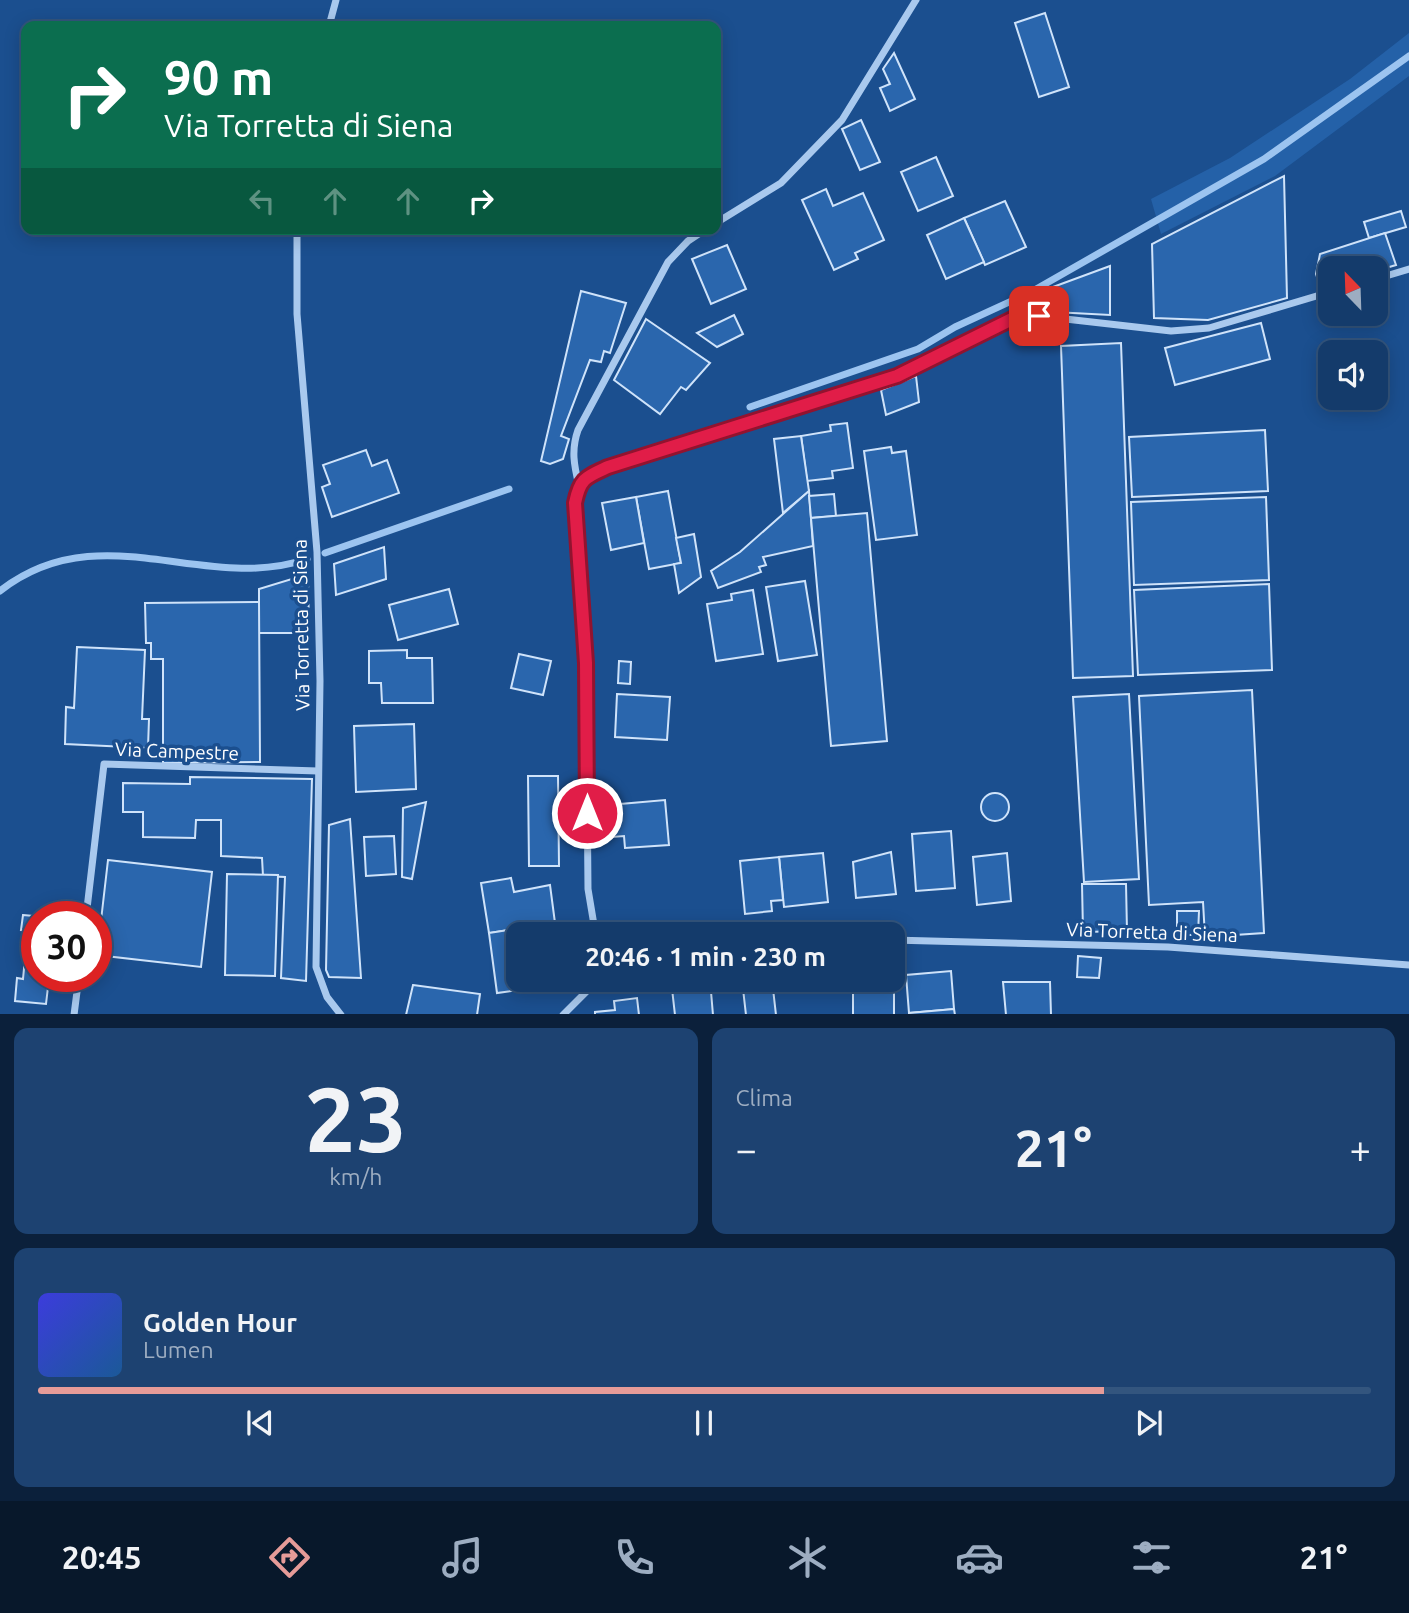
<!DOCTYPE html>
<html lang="it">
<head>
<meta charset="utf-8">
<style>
	:root { --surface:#143b6b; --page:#1d4271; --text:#f1f3f6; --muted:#9dadc1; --line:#33557e; --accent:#e69b98 }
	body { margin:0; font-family:Ubuntu,sans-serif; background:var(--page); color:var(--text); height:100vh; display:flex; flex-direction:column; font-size:26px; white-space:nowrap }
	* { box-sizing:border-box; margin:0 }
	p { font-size:23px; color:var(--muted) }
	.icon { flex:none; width:38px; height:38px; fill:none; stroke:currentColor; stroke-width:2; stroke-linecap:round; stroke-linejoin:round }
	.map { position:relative; height:1014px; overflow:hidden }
	.drawer { display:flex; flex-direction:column; gap:14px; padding:14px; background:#0b203b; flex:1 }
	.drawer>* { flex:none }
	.banner { position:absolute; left:21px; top:21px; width:700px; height:214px; border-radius:14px; box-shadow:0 4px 18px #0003,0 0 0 2px var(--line); background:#0b6e4f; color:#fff; overflow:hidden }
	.needle { width:46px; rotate:337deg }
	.buttons { position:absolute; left:1318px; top:256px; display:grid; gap:14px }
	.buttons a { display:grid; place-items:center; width:70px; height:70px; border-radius:14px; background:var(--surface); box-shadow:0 4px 18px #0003,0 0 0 2px var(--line); font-size:35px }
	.speed { position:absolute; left:21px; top:901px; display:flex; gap:14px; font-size:35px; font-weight:700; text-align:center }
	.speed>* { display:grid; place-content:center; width:91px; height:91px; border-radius:50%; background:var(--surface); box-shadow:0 4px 18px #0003,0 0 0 2px var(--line); line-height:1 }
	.speed .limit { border:10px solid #d22; background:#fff; color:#111 }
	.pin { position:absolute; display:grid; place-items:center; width:60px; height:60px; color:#fff; margin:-30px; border-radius:14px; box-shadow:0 4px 10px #0006 }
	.me { position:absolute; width:77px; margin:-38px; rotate:0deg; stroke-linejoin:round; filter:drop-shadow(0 0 5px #0008) }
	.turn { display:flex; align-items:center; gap:24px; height:147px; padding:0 28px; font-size:32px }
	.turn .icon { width:91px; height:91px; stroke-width:2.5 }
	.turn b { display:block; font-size:49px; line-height:60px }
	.lanes { display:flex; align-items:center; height:66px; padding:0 28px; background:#0003; justify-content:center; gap:35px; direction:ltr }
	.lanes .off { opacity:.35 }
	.big { font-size:52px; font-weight:600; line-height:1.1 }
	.drawer .card { flex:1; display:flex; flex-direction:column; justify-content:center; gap:10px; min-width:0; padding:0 24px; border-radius:14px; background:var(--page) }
	.drawer .dial { align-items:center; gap:0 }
	.dial b { font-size:91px; line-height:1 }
	.song { display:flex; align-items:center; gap:21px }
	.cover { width:84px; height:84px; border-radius:10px; background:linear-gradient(135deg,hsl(240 70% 55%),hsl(210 70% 35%)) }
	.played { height:7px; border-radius:4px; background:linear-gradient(90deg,var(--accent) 80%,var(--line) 80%) }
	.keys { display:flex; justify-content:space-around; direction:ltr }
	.heat { display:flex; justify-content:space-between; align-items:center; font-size:38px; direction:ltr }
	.drawer .tiles { flex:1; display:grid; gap:14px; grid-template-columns:1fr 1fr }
	.card:last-child { grid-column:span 2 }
	.trip { position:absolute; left:506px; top:922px; width:399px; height:70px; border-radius:14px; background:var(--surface); box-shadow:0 4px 18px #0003,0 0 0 2px var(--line); font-weight:600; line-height:70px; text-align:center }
	.dock { display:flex; height:112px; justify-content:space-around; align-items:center; background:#08182b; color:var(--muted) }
	.dock .icon { width:49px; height:49px }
	.dock .current { color:var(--accent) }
	.dock b { font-size:32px; color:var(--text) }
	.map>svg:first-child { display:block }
	.green { fill:#2461a8 }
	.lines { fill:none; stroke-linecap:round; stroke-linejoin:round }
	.stream { stroke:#9cc4f0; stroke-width:7 }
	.building { fill:#2a66ad; stroke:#cfe3fa; stroke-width:2 }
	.street { stroke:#a9c9ee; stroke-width:7 }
	.route-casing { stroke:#92132f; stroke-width:18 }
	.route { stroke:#e11d48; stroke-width:12 }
	.labels { text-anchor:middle; stroke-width:7; stroke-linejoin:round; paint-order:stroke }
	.street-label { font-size:19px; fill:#fff; stroke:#1b4f8f }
</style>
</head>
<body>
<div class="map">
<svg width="1409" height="1015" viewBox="0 0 1409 1015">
	<rect width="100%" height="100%" fill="#1b4f8f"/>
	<path class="green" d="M1409,33V76L1275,176L1161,234L1151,199L1230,158L1350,79Z"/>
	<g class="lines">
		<g class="stream">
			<path d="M750,407L918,349L955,327L1031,292L1264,159L1409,56"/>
			<path d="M325,553L509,489"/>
			<path d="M0,591C100,513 204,594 307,559"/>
		</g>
	</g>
	<g class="building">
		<path d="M1045,13L1069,87L1039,97L1015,23Z"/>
		<path d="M894,53L915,99L890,111L880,88L890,84L883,69Z"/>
		<path d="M861,120L880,162L860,170L842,129Z"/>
		<path d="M936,157L953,196L918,211L901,172Z"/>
		<path d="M1284,176L1287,298L1208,320L1154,318L1152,244Z"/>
		<path d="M826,189L833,206L863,193L884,240L855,253L858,259L834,270L802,200Z"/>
		<path d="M1005,201L1026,247L985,265L964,218Z"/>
		<path d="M1401,211L1406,227L1369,238L1364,222Z"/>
		<path d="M964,218L984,262L946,279L927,235Z"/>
		<path d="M1385,233L1396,265L1376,271V268H1330V286L1321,289L1316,274L1320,254Z"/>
		<path d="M727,245L746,289L711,304L692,259Z"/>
		<path d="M1110,266V315L1054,312L1053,287Z"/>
		<path d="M581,291L626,303L610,353L604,351L601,362L590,360L561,436L569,439L563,459L550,464L541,461Z"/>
		<path d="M734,315L743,334L717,347L697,333Z"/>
		<path d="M646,319L710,363L686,390L681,387L660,414L614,380Z"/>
		<path d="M1261,323L1270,359L1175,385L1165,348Z"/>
		<path d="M1121,343L1133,676L1073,678L1061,346Z"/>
		<path d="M916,376L919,402L886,415L881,390Z"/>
		<path d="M847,423L853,468L832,471L833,478L807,481L801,436L831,431L830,425Z"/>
		<path d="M1265,430L1268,491L1132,497L1129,437Z"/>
		<path d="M801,436L809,491L783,513L774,439Z"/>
		<path d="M891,447L892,453L906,451L917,535L876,540L864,451Z"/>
		<path d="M366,450L372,466L387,460L399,493L332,517L322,487L330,484L323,465Z"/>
		<path d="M668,491L681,563L649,569L636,497Z"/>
		<path d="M809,491L813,546L763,557L766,565L759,567L761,572L718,588L711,571L740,552Z"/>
		<path d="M834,494L836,516L811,518L809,496Z"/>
		<path d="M636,497L644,543L611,550L602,503Z"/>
		<path d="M1266,497L1269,580L1134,585L1131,502Z"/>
		<path d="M867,513L887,741L831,746L811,518Z"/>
		<path d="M694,534L701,577L679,593L674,564L681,563L676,538Z"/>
		<path d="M384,547L386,579L336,595L334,564Z"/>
		<path d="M308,574L309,633H259V589Z"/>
		<path d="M805,581L817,655L778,661L766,587Z"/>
		<path d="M1269,584L1272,670L1138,675L1134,590Z"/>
		<path d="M449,589L458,624L398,640L389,605Z"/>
		<path d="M753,590L763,654L716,661L707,604L732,600L731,594Z"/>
		<path d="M259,602L260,762L163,763V659H151V643H146L145,603Z"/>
		<path d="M77,647L145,650L142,719H149L148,748L65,744L66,707L74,708Z"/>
		<path d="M407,650V658H432L433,703H382L381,683H369V651Z"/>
		<path d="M519,654L551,661L543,695L511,688Z"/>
		<path d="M619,661L631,662L630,684L618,683Z"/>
		<path d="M1252,690L1264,933L1205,937L1203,902L1149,905L1139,696Z"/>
		<path d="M617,694L670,697L667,740L615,737Z"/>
		<path d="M1129,694L1139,879L1084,882L1073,697Z"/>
		<path d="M414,724L416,789L356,792L354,726Z"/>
		<path d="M528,776H558L559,866H529Z"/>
		<path d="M190,777L312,779L306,981L281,978L285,877L263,876L262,858L221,856V820H196L195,838L143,837V812H123V783L190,784Z"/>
		<circle cx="995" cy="807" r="14"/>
		<path d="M665,800L669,845L625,848L624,836L612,837L609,805Z"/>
		<path d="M426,802L412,879L402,877L403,808Z"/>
		<path d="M350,819L361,978L329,977L326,970L329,825Z"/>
		<path d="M951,831L955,888L916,891L912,834Z"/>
		<path d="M394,836L396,874L366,876L364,837Z"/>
		<path d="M891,852L896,894L856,898L853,862Z"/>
		<path d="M823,853L828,902L784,907L779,857Z"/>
		<path d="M1007,853L1011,901L977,905L973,857Z"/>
		<path d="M779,857L783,900L771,901L772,911L745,914L740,861Z"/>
		<path d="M108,860L212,872L201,967L97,955Z"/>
		<path d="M227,874L278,875L275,976L225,975Z"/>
		<path d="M511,878L514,892L550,885L555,923L489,933L481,883Z"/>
		<path d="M1082,884H1126L1127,931L1083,932Z"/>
		<path d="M1177,911H1199L1198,935H1177Z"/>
		<path d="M23,915L45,917H37V931L21,930Z"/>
		<path d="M555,923L556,934H518V980H588L497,993L489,933Z"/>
		<path d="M27,937L37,938V976H73L72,990L48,987L46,1004L15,1001L17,978L23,979Z"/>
		<path d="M1078,956L1101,958L1099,978L1077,977Z"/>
		<path d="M951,971L954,1009L909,1013L906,975Z"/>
		<path d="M671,980H710L713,1015H675Z"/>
		<path d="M742,980H772L776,1015H746Z"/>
		<path d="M853,980H890L894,987V1015H853Z"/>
		<path d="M1003,982H1050L1051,1015H1006Z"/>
		<path d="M413,985L480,994L477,1015H406Z"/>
		<path d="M637,998L639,1015H595V1012L615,1010L614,1001Z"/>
		<path d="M954,1009L955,1015H909V1013Z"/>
	</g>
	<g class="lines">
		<g class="street">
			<path d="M329,26L336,0"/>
			<path d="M716,223L781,183L842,120L916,0"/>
			<path d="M297,229V314L317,552L320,681L316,967L327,997L341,1015"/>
			<path d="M1376,279L1409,269"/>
			<path d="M579,486C574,465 571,450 578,430L668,262L688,241L706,229"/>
			<path d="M86,917L104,764L318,771"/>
			<path d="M597,934L594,925L588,889L586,663L575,503C580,478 586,477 608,467L897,376L1012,319L1039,316L1171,331L1209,328L1330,292"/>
			<path d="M892,940L1168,947L1409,965"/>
			<path d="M74,1015L79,976"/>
			<path d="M563,1015L598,980"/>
		</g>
	</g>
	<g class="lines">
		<g class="route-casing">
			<path id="route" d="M587,813L586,663L575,503C580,478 586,477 608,467L897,376L1012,319L1039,316"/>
		</g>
		<use href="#route" class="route"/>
	</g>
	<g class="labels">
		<g class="street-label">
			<text transform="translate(301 625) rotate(-91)" y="7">Via Torretta di Siena</text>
			<text transform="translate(177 751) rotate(2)" y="7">Via Campestre</text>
			<text transform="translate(1152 932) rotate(2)" y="7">Via Torretta di Siena</text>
		</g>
	</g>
</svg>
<div class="buttons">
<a><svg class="needle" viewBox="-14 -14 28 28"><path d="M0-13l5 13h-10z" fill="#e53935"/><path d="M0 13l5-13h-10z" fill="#9dadc1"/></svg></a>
<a><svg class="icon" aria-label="sound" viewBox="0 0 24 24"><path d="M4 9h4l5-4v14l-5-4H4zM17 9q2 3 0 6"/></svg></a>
</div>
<div class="speed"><div class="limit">30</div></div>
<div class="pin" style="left:1039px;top:316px;background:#d93025"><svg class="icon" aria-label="arrive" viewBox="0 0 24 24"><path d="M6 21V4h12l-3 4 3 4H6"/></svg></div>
<svg class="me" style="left:587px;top:813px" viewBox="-20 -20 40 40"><circle r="17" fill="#e11d48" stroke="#fff" stroke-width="3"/><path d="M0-11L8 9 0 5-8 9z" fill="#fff"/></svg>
<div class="trip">20:46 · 1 min · 230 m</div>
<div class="banner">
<div class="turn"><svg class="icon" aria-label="right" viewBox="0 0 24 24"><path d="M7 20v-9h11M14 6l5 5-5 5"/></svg><div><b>90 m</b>Via Torretta di Siena</div></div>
<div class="lanes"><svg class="icon off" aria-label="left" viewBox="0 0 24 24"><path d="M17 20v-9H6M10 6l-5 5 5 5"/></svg><svg class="icon off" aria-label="ahead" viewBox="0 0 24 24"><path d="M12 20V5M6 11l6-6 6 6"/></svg><svg class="icon off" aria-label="ahead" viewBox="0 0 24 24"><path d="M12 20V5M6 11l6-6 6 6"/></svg><svg class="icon" aria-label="right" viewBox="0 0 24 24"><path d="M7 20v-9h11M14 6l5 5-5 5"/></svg></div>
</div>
</div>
<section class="drawer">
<div class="tiles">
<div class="card dial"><b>23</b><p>km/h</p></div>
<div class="card"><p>Clima</p>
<div class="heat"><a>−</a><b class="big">21°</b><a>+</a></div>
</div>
<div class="card">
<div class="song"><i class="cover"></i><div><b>Golden Hour</b><p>Lumen</p></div></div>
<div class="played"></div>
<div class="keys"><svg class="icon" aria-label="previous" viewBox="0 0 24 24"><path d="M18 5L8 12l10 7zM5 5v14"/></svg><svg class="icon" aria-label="pause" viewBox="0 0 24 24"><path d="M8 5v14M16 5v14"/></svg><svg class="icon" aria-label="next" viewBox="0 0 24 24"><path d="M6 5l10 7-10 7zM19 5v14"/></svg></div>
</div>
</div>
</section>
<nav class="dock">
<b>20:45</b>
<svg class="icon current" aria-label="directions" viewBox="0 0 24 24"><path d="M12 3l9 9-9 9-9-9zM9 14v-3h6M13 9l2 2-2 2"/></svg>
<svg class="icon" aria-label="music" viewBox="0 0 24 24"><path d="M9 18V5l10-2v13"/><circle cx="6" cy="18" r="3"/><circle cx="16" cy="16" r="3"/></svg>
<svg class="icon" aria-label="phone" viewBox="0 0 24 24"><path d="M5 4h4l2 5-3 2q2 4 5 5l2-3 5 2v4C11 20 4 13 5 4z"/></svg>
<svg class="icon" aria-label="climate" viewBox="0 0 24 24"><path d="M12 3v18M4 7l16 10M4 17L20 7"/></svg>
<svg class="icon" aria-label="car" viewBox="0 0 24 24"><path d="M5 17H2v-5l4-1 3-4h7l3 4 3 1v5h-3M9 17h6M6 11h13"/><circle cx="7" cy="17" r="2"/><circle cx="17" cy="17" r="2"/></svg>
<svg class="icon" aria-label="filters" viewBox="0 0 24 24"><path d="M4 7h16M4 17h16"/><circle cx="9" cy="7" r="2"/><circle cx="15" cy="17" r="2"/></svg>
<b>21°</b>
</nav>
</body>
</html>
